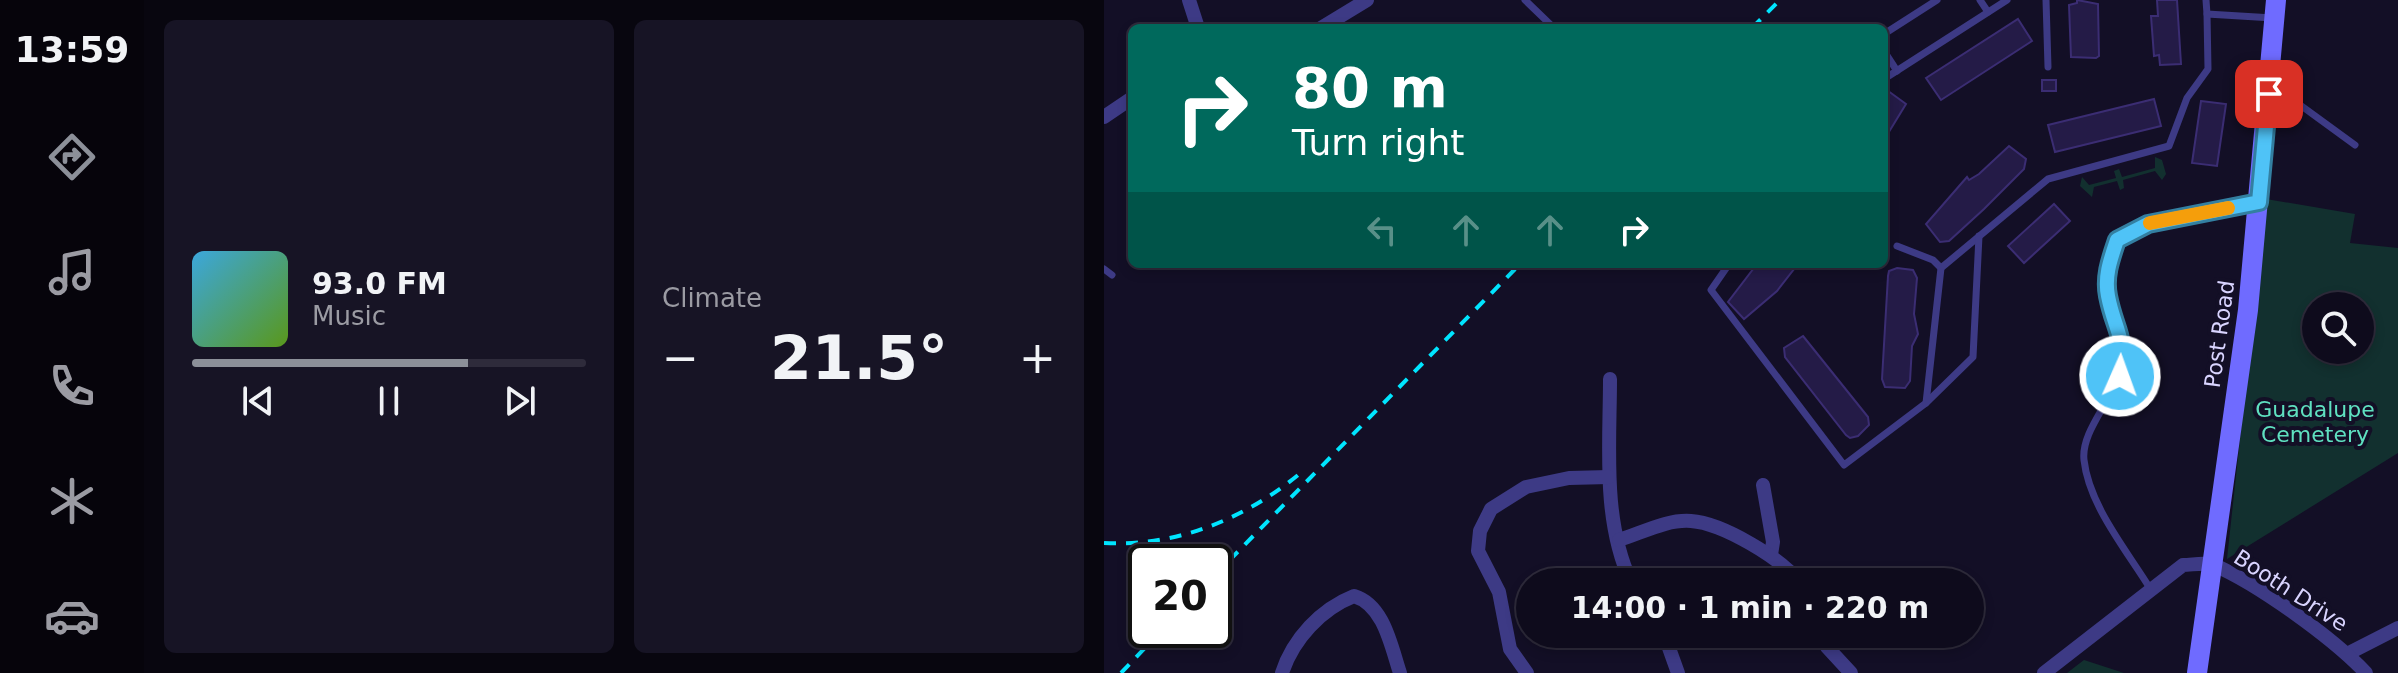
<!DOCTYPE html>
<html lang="en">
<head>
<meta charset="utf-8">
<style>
	:root { --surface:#0e0b1c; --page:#171425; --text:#f1f3f6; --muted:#9b9ba3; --line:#2e2b3b; --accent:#8c9099 }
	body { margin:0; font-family:"DejaVu Sans",sans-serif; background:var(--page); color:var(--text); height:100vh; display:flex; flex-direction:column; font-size:30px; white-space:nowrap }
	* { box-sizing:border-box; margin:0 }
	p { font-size:26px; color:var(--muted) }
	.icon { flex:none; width:44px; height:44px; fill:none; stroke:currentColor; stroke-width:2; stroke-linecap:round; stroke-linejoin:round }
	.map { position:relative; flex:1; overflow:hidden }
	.drawer { display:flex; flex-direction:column; gap:20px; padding:20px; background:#08060f; width:960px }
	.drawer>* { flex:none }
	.banner { position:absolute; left:24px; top:24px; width:760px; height:244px; border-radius:12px; box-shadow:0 4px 12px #0003,0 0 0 2px var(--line); background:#00695c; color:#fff; overflow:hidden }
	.fabs { position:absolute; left:1198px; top:292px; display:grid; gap:16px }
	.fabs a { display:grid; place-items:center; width:72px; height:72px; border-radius:50%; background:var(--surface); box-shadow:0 4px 12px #0003,0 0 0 2px var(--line); font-size:40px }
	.speed { position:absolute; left:24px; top:544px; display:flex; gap:16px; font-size:40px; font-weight:700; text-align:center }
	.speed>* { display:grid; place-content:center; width:104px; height:104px; border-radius:50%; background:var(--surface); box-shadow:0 4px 12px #0003,0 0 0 2px var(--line); line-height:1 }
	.speed .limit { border:4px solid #111; border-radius:12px; background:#fff; color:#111 }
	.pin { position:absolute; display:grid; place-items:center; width:68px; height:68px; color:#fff; margin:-34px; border-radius:16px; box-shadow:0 4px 12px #0006 }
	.me { position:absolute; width:88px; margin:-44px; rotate:2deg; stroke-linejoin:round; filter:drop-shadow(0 0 6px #0008) }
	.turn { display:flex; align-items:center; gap:28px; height:168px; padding:0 32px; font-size:36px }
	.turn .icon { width:104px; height:104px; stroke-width:2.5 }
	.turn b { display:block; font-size:56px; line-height:68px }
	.lanes { display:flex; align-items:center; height:76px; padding:0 32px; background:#0003; justify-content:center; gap:40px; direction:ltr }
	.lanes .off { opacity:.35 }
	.big { font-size:60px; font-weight:700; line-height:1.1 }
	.drawer .card { flex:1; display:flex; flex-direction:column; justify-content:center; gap:12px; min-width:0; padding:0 28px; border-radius:12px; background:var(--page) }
	.song { display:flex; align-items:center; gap:24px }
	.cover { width:96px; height:96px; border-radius:12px; background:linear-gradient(135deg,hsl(200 70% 55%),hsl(90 70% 35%)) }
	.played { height:8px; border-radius:4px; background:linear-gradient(90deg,var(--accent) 70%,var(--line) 70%) }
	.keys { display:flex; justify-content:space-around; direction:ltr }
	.heat { display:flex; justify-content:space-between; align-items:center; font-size:44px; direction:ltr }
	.drawer .tiles { flex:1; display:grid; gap:20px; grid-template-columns:repeat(2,1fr) }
	.trip { position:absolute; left:412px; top:568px; width:468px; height:80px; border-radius:40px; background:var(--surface); box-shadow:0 4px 12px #0003,0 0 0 2px var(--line); font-weight:700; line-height:80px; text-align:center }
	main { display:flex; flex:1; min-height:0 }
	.dock { display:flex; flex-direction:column; width:144px; justify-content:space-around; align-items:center; background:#06040b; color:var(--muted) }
	.dock .icon { width:56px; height:56px }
	.dock .current { color:var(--accent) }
	.dock b { font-size:36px; color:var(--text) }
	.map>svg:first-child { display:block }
	.green { fill:#12302f; fill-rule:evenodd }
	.building { fill:#241b47; stroke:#3b2d73; stroke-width:2 }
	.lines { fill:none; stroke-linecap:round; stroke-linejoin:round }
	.lane { stroke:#3d3a85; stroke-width:7 }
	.street { stroke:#3d3a85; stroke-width:14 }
	.secondary { stroke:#6f6bff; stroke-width:20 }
	.rail { stroke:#00e5ff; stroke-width:4; stroke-dasharray:12 10; stroke-linecap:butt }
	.route-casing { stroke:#337fa1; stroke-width:20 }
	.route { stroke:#4fc3f7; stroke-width:14 }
	.slow { stroke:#f59e0b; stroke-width:14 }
	.labels { text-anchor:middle; stroke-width:8; stroke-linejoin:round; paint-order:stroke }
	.street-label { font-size:22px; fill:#d9d4ff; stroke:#130f26 }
	.park-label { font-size:22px; fill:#5fe0c0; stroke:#130f26 }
</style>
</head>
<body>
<main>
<nav class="dock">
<b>13:59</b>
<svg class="icon current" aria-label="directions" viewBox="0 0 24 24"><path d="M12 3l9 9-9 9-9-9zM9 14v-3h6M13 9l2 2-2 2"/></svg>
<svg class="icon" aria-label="music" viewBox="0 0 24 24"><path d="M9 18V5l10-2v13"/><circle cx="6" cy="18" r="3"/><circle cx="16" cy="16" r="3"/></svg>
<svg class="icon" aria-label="phone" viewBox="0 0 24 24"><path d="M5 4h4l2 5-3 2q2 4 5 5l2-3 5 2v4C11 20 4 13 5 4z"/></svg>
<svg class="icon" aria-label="climate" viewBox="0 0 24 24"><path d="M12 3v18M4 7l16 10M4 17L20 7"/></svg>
<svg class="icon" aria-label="car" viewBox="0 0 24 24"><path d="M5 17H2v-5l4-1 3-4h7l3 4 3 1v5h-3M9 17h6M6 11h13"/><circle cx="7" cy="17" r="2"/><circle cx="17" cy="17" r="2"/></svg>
</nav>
<section class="drawer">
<div class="tiles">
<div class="card">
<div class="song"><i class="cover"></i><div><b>93.0 FM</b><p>Music</p></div></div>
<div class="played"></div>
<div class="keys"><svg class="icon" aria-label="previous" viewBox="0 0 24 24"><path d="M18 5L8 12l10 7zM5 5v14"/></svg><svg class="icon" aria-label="pause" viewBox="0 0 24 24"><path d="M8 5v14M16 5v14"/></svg><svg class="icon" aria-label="next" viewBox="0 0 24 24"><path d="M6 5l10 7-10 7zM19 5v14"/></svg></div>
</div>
<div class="card"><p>Climate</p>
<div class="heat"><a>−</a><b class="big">21.5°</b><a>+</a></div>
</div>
</div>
</section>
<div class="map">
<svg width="1294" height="673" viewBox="0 0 1294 673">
	<rect width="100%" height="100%" fill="#130f26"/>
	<g class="green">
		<path d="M1051,157L1058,160L1062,174L1058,180L1051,171L1019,180L1020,188L1016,190L1013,181L990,187L988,197L976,186L978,177L985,185L1012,178L1010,171L1015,169L1018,177L1051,168Z"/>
		<path d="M1162,199L1251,214L1246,243L1294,248V453L1123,559ZM1212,306H1256V350H1212Z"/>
		<path d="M980,660L1020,673H963Z"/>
	</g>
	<g class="building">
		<path d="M973,0L994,4L995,56L992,58L967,57L965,5L973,3Z"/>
		<path d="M1053,0H1073L1077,64L1056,65L1055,55L1050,56L1047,16H1054Z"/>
		<path d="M914,19L928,41L837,100L822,78Z"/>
		<rect x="938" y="80" width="14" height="11"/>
		<path d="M780,88L802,104L780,140Z"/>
		<path d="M1050,99L1057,126L951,152L944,125Z"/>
		<path d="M1097,101L1122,104L1113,166L1088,163Z"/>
		<path d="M905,146L922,159L920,169L880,209L845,241L836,242L822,224L863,177L865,180L875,174Z"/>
		<path d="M950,204L966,221L920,263L904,246Z"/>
		<path d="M653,264H694L673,291L640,319L624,302Z"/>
		<path d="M793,268L809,270L813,278L810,314L814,334L808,346L806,381L801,388L781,387L778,379L784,276L785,271Z"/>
		<path d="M699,336L764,417L765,425L754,436L746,438L742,435L681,357L680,348Z"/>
	</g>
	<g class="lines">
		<g class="lane">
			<path d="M421,0L450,28"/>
			<path d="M876,0L884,12"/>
			<path d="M942,0L944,67"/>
			<path d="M1102,0L1103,14L1169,18"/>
			<path d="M780,34L833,0"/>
			<path d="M780,51L793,71"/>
			<path d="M780,79L903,0"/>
			<path d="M1165,94L1192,102L1251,145"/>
			<path d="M793,246L829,260L837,268"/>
			<path d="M625,264L607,290L740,465L822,403L837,268L944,179L1065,146L1083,98L1104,69L1103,14"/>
			<path d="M0,269L8,275"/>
			<path d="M822,403L869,357L875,236"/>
			<path d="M1047,590C1024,552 985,506 980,460C976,425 1024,388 1020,346C1015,304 980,263 1028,230L1153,202"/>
		</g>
		<g class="street">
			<path d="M85,0L94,28"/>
			<path d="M217,28L263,0"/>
			<path d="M0,117L28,98"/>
			<path d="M506,379C506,445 498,520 527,582"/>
			<path d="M659,485L669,542L667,555"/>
			<path d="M515,540C538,533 563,519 587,521C618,523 677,558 695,582"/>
			<path d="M560,634L574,673"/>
			<path d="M718,634L723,647L747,673"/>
			<path d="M1243,654L1294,628"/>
			<path d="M178,673C189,639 217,609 250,596C280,605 287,646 296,673"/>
			<path d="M423,673L406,649L395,592L374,551L376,531L387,509L422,487L465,478L505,477"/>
			<path d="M940,673L1079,565C1088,565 1101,562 1110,565C1154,584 1229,638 1262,673"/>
		</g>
		<path class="secondary" d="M1093,673L1144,310L1172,0"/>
		<g class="rail">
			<path d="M648,28L676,0"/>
			<path d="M0,543C74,547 143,518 199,471"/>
			<path d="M110,576L416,264"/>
			<path d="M17,673L58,630"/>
		</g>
	</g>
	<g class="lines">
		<g class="route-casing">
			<path id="route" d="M1016,376C1022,334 1011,332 1004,296C1000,276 1007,258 1013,240L1044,224L1155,202L1165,94"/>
		</g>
		<use href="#route" class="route"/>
		<path class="slow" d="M1046,223L1124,208"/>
	</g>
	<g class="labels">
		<g class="street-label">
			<text transform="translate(1115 334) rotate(-82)" y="8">Post Road</text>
			<text transform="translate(1187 590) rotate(33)" y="8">Booth Drive</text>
		</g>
		<g class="park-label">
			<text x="1211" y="417">Guadalupe<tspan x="1211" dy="25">Cemetery</tspan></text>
		</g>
	</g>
</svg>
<div class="fabs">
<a><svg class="icon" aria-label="search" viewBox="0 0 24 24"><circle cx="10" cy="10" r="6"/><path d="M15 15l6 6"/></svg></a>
</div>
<div class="speed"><div class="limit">20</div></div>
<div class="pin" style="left:1165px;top:94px;background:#d93025"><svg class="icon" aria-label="arrive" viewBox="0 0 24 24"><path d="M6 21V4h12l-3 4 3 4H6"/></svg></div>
<svg class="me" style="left:1016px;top:376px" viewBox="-20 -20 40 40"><circle r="17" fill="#4fc3f7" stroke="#fff" stroke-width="3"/><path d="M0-11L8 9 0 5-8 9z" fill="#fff"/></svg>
<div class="trip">14:00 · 1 min · 220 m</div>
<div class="banner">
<div class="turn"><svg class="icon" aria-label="right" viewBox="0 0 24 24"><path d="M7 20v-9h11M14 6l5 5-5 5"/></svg><div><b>80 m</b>Turn right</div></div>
<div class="lanes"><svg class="icon off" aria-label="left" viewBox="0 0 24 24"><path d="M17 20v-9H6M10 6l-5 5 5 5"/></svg><svg class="icon off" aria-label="ahead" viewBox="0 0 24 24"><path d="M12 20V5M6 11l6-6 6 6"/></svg><svg class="icon off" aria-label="ahead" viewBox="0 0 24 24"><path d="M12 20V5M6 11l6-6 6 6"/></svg><svg class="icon" aria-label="right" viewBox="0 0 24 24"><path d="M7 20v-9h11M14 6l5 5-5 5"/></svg></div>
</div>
</div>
</main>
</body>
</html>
